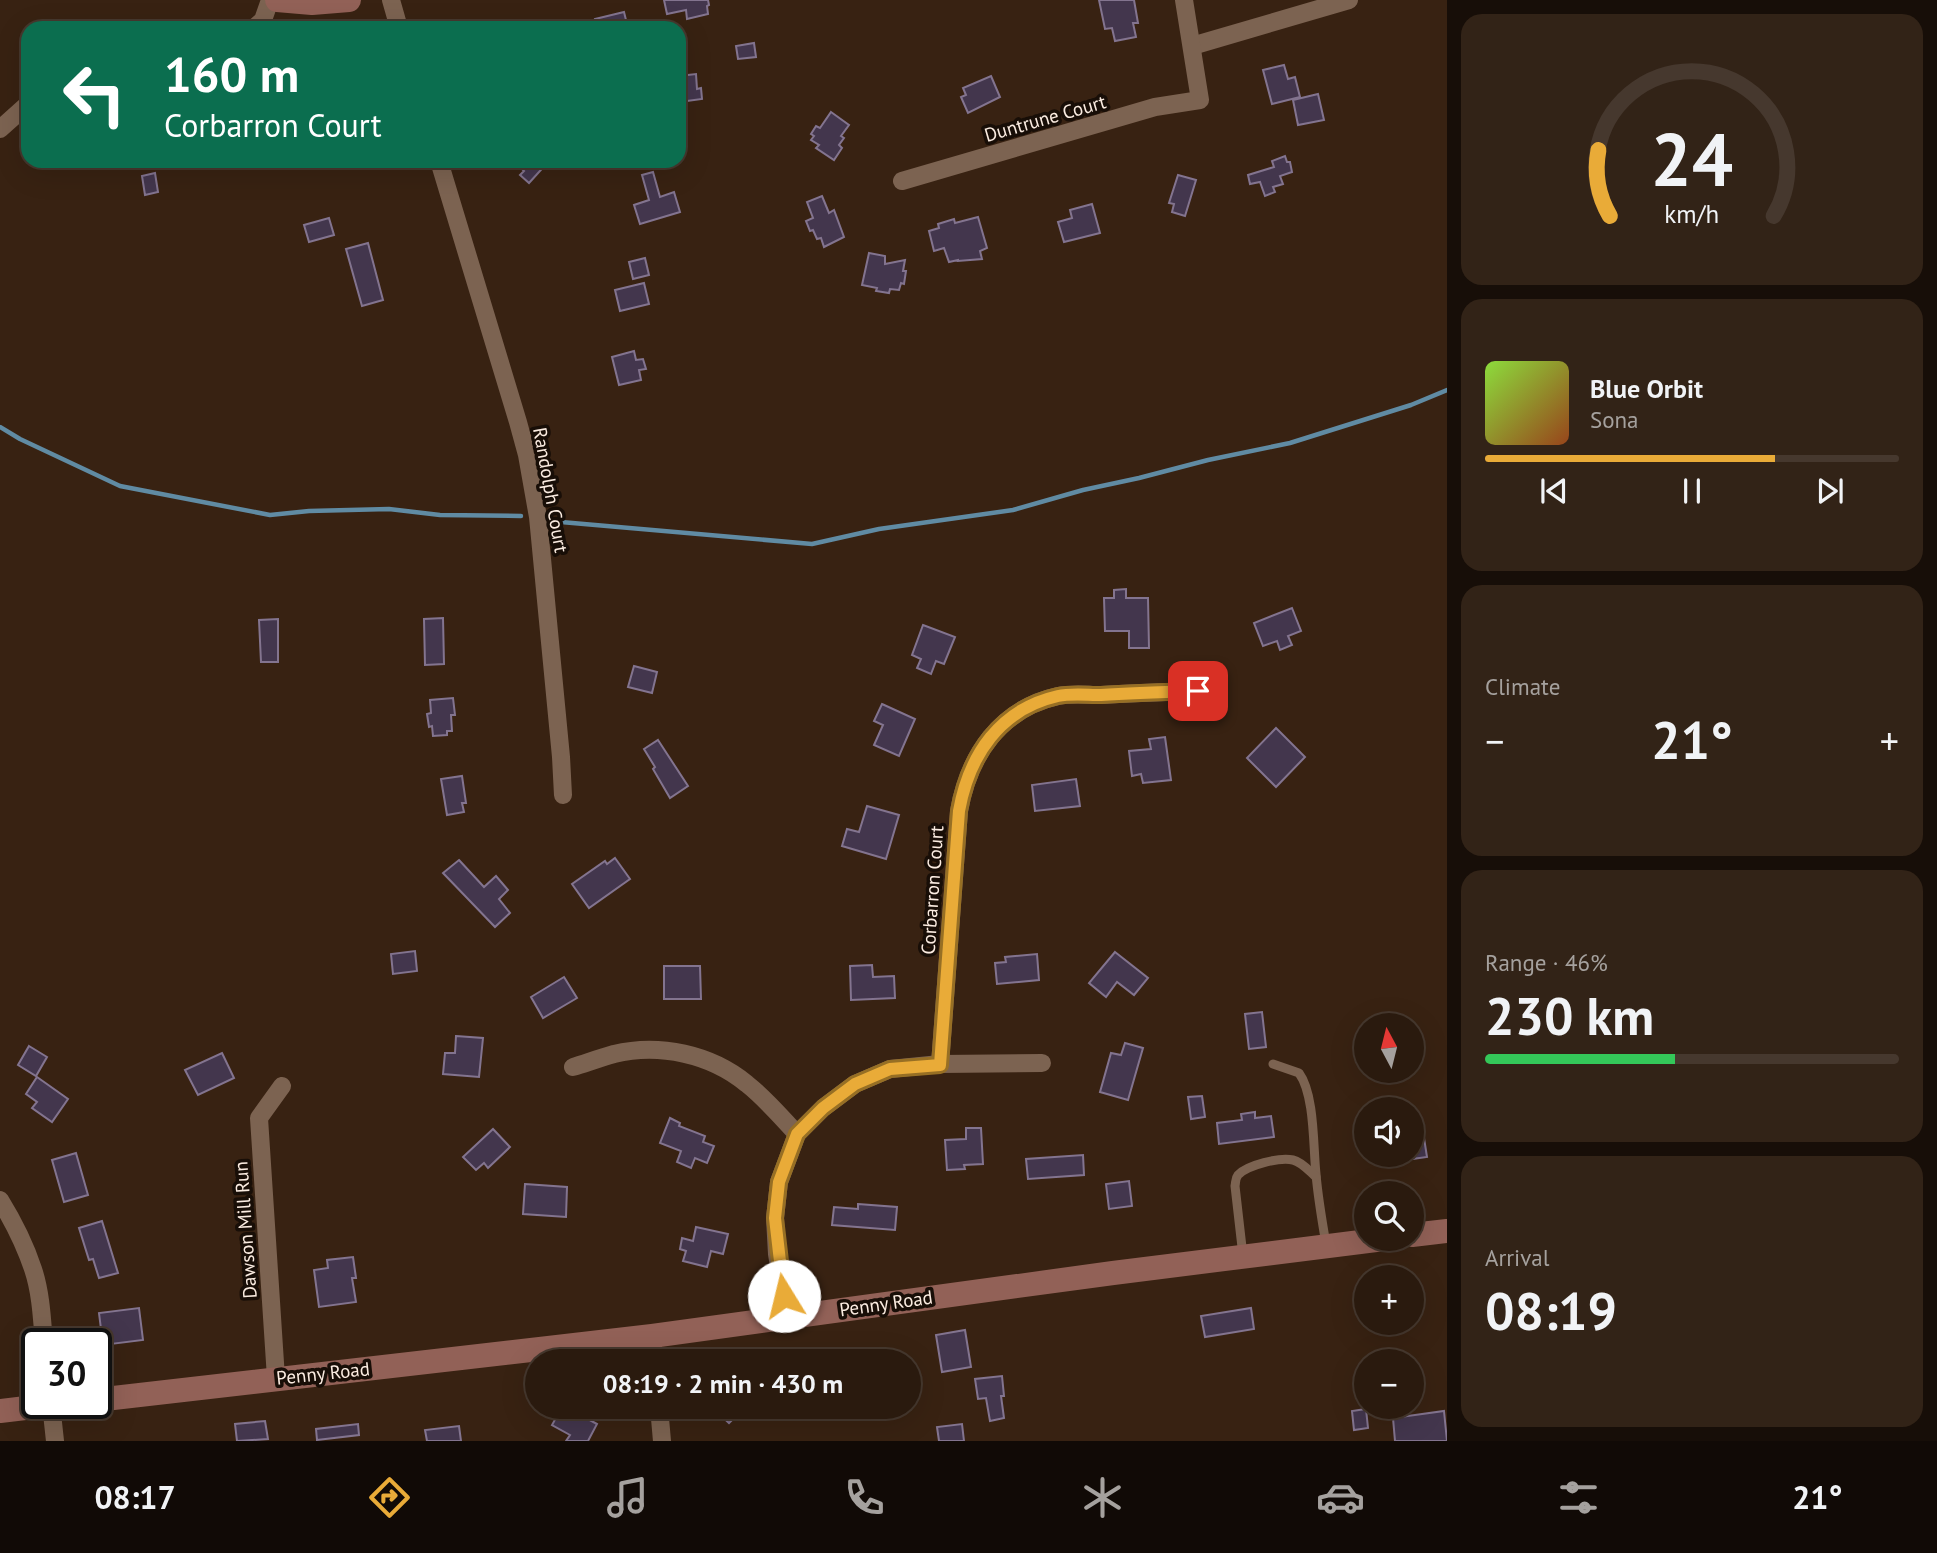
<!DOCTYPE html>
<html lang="en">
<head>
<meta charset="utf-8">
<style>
	:root { --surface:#2a1a0e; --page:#322317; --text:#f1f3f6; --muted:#a5a19e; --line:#46382e; --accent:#e9ab38 }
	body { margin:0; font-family:"PT Sans",sans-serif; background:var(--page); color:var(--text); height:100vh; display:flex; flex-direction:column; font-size:26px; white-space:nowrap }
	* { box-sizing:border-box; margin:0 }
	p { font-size:23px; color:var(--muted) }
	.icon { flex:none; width:38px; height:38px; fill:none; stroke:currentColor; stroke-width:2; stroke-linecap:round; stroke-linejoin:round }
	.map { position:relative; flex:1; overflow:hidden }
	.side { display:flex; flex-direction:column; gap:14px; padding:14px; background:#170e08; width:490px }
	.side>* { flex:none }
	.top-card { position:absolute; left:21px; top:21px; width:665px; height:147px; border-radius:21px; box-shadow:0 7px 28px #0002,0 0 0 2px var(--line); background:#0b6e4f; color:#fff; overflow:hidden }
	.needle { width:46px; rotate:353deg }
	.fabs { position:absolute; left:1354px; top:1013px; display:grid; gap:14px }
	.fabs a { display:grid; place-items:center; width:70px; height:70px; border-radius:50%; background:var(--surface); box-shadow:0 7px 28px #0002,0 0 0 2px var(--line); font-size:35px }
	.speed { position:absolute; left:21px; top:1328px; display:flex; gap:14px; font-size:35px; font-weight:700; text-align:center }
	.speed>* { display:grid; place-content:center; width:91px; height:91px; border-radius:50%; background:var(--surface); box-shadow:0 7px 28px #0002,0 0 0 2px var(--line); line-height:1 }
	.speed .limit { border:4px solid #111; border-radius:10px; background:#fff; color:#111 }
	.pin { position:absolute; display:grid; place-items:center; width:60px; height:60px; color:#fff; margin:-30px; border-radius:14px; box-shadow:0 4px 10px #0006 }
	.me { position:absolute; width:77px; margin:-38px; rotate:351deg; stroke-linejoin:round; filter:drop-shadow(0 0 5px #0008) }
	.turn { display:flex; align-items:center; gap:24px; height:147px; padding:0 28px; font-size:32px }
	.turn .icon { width:91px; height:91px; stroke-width:2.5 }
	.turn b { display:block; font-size:49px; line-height:60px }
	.big { font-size:52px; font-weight:800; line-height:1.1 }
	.side .widget { flex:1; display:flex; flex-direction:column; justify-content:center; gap:10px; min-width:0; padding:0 24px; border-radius:21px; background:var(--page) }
	.side .dial { align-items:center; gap:0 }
	.dial svg { height:182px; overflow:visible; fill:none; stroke:var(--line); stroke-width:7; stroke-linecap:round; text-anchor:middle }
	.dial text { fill:var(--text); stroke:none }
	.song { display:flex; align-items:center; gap:21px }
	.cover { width:84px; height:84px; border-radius:10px; background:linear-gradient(135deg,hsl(90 70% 55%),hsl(20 70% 35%)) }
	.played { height:7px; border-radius:4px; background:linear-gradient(90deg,var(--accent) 70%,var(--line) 70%) }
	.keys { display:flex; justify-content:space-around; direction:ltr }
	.heat { display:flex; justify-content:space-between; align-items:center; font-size:38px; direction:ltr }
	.charge { height:10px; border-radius:5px; background:linear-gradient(90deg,#34c759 46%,var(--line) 0) }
	.trip { position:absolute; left:525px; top:1349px; width:396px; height:70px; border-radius:35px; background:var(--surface); box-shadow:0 7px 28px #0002,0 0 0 2px var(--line); font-weight:800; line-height:70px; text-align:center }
	.tab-bar { display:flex; height:112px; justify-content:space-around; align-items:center; background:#110a06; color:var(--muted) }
	.tab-bar .icon { width:49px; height:49px }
	.tab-bar .current { color:var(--accent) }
	.tab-bar b { font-size:32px; color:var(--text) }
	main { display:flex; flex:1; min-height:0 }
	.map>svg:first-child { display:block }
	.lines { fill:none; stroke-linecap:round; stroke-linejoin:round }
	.stream { stroke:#608ba3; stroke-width:4.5 }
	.building { fill:#43364d; stroke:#83748f; stroke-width:2 }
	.lane { stroke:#7c6351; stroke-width:9 }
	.street { stroke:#7c6351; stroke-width:18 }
	.secondary { stroke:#926157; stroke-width:24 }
	.route-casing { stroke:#976f24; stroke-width:18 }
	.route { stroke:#e9ab38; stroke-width:12 }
	.labels { text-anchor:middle; stroke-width:7; stroke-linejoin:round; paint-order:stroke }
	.street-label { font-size:19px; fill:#fbece1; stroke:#180e07 }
</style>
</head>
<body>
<main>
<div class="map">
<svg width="1447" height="1441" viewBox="0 0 1447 1441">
	<rect width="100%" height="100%" fill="#382212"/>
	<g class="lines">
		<g class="stream">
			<path d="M0,427L20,439L120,486L270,515L309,511L389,509L440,515L521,516"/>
			<path d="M561,522L812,544L879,529L1013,510L1083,490L1139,478L1208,460L1290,443L1411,405L1447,390"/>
		</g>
	</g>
	<g class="building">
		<path d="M664,0H708L709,5L707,6L708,14L687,19L686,10L667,14Z"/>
		<path d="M1099,0H1134L1138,23H1133L1136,37L1115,41L1112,28L1105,29Z"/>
		<path d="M624,12L628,28H597L595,19Z"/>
		<path d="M754,43L756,57L738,59L736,46Z"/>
		<path d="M1284,65L1288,79L1295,77L1300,97L1272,104L1263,70Z"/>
		<path d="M696,74L697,89L701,88L702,99L679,102V76Z"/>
		<path d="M991,76L1000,97L968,113L961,97L966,95L963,88Z"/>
		<path d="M1318,94L1324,120L1298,125L1293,100Z"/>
		<path d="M831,112L849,125L841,136L844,138L839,145L842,148L834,160L816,148L819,145L811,140L814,136L811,134L816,126L820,128Z"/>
		<path d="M1285,156L1287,162H1290L1292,172L1280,176L1283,184L1273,187L1275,192L1265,196L1260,182L1250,184L1248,175L1274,167L1272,161Z"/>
		<path d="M518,161H549L529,183L520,175L524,171L520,167L522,166Z"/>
		<path d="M653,172L660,197L674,192L680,212L640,224L634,205L649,200L642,175Z"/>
		<path d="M155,173L158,192L145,195L142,176Z"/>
		<path d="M1178,175L1196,180L1185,216L1172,212L1174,204L1169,203Z"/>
		<path d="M822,196L829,213L834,210L844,237L824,247L821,238L817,239L813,230L810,231L806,221L813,218L807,202Z"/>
		<path d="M1092,204L1100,233L1064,242L1058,222L1072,218L1070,210Z"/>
		<path d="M978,217L987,248L980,251L982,259L958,261V260L949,262L944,248L934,251L929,231L939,228L938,224L954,219L955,223Z"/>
		<path d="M329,218L334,235L309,242L304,225Z"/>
		<path d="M368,243L383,300L362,306L346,249Z"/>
		<path d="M869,253L885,256V264L905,260L903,271H906L904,284L901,283L899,290L890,289L889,293L876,291L877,288L862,285Z"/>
		<path d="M645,258L649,275L633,279L629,262Z"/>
		<path d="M644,283L649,304L620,311L615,290Z"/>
		<path d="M634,351L636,360L643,359L646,369L639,370L641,380L619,385L612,357Z"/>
		<path d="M1126,589V598H1148L1149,648H1129V631H1105L1104,598H1114V590Z"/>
		<path d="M1292,608L1301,631L1288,636L1292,645L1280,650L1277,641L1263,646L1254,623Z"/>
		<path d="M443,618L444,664L425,665L424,619Z"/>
		<path d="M278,619V662H261L259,620Z"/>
		<path d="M923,625L955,637L944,664L936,661L931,674L917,668L921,659L912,655Z"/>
		<path d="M634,666L657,672L652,693L628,687Z"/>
		<path d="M453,698L455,715H451L452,731H447V735L433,736L432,726L429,727L427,714L431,713L430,700Z"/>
		<path d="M882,704L915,719L899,756L874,745L883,725L874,721Z"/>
		<path d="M1276,728L1305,757L1276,787L1247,758Z"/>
		<path d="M1165,737L1171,780L1143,783L1141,774L1132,776L1129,751L1151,749L1149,739Z"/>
		<path d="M658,740L688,786L670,798L653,769L655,767L644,749Z"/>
		<path d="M462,776L466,803H462L464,812L447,815L441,779Z"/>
		<path d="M1076,779L1080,806L1035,811L1032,785Z"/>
		<path d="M867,806L899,815L886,859L842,846L847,829L859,832Z"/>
		<path d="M615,858L630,879L589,908L572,884L605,861L607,864Z"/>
		<path d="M459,860L484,887L496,876L508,890L499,899L510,913L495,927L443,873Z"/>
		<path d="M415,951L417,971L393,974L391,954Z"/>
		<path d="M1115,952L1148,978L1134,995L1117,982L1106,997L1089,983Z"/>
		<path d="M1037,954L1039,980L997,984L995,963L1006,962L1005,957Z"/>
		<path d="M872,965L873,977L894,976L895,998L851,1000L850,966Z"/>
		<path d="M664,966H700L701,999H664Z"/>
		<path d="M564,977L577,998L543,1018L531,997Z"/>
		<path d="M1262,1012L1266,1047L1249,1049L1245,1014Z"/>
		<path d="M456,1036L483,1038L479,1077L443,1074L445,1053H455Z"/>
		<path d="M1125,1043L1143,1048L1128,1100L1100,1092L1111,1053L1121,1055Z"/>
		<path d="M29,1046L47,1057L36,1076L18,1065Z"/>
		<path d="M222,1053L234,1078L198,1095L185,1070Z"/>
		<path d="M37,1077L68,1099L52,1122L32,1108L37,1102L26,1094Z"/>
		<path d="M1202,1096L1205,1117L1191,1119L1188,1097Z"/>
		<path d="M1255,1112V1118L1271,1116L1274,1137L1219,1144L1217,1123L1242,1120L1241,1114Z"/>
		<path d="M670,1118L680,1123L679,1126L705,1136L703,1142L714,1146L707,1163L695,1158L691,1168L677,1162L681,1151L660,1143Z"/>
		<path d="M966,1128H981L983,1164L964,1165L965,1169L947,1170L945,1140L966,1139Z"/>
		<path d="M493,1129L510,1147L488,1168L484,1163L476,1170L463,1157Z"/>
		<path d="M1424,1138L1427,1157L1412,1159V1140Z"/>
		<path d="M76,1153L88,1195L64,1202L52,1160Z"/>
		<path d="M1083,1155L1084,1175L1028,1179L1026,1159Z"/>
		<path d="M1129,1181L1132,1206L1109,1209L1106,1184Z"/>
		<path d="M525,1184L567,1187L566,1217L523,1214Z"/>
		<path d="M858,1204L897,1207L895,1230L832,1225L834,1207L858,1209Z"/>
		<path d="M102,1221L118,1273L99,1278L93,1259L89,1260L79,1228Z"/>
		<path d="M696,1227L728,1234L723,1254L711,1251L707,1267L683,1261L686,1251L680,1249L682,1238L693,1241Z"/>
		<path d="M353,1257L356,1278H352L356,1302L319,1307L314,1270L328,1268L327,1260Z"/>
		<path d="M139,1308L143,1340L103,1345L99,1313Z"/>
		<path d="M1251,1308L1254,1329L1205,1337L1201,1316Z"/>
		<path d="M965,1330L971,1367L942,1372L936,1335Z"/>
		<path d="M1002,1376L1004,1396H1001L1004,1418L990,1421L986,1398L978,1399L975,1379Z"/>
		<path d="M562,1407H566L597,1424L588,1441H566L570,1435L552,1425Z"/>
		<path d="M712,1407H745L729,1423Z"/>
		<path d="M1366,1409L1368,1428L1354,1430L1352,1411Z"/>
		<path d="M1444,1411L1447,1441H1395L1393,1418Z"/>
		<path d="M265,1421L268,1439L237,1441L235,1424Z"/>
		<path d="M358,1424L359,1435L317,1440L316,1429Z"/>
		<path d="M962,1424L964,1441H939L937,1427Z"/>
		<path d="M459,1426L461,1441H427L425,1430Z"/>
	</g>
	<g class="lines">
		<g class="lane">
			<path d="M1273,1064L1299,1073C1315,1095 1313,1147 1316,1174C1318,1198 1322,1221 1326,1244"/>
			<path d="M1243,1256L1235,1186C1236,1181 1235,1179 1238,1175C1247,1165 1280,1157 1293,1160C1302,1162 1309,1171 1316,1177"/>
		</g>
		<g class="street">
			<path d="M391,0L399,28"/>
			<path d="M254,28L263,20L270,0"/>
			<path d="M1192,46L1349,0"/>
			<path d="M0,129L28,104"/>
			<path d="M439,161L518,422L527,455L538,517L561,757L563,795"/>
			<path d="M902,181L1155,107L1200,100L1184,0"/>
			<path d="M940,1064L959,811C969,755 1000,709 1058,696C1072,693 1088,695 1101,695C1134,693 1166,692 1198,691"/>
			<path d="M573,1067C586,1063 600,1058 614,1054C659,1043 711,1054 747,1084C766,1099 781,1117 797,1134"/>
			<path d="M0,1200C13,1221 25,1245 33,1269C41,1293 42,1319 44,1344"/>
			<path d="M787,1316L777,1254L775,1218L779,1182L797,1134L823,1108L855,1084L890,1069L940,1064L1042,1063"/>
			<path d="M652,1336L654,1362"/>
			<path d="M276,1378L259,1118L282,1086"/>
			<path d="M51,1404L55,1441"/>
			<path d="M659,1407L662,1441"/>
		</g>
		<g class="secondary">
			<path d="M277,0L312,3L349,0"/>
			<path d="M1412,1235L1447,1231"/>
			<path d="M96,1400L652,1336L1113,1273L1384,1239"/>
			<path d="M0,1411L59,1404"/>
		</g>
	</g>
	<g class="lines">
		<g class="route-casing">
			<path id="route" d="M784,1296L775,1218L779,1182L797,1134L823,1108L855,1084L890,1069L940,1065L959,811C969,755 1000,709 1058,696C1071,693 1087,695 1101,695C1133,693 1166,692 1198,691"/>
		</g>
		<use href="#route" class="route"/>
	</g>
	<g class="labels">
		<g class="street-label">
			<text transform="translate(1045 118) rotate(-16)" y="7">Duntrune Court</text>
			<text transform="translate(551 490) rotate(80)" y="7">Randolph Court</text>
			<text transform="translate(932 890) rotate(-86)" y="7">Corbarron Court</text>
			<text transform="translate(245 1230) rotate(-94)" y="7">Dawson Mill Run</text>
			<text transform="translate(886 1303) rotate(-8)" y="7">Penny Road</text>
			<text transform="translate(323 1373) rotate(-6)" y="7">Penny Road</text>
		</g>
	</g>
</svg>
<div class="fabs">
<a><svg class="needle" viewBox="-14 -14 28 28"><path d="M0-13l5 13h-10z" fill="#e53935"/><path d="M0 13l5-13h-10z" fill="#a5a19e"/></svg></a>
<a><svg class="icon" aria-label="sound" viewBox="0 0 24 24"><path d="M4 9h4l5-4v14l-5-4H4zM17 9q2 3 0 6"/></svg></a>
<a><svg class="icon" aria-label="search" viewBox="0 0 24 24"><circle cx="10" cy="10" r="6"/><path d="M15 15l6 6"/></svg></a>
<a>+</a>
<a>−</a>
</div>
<div class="speed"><div class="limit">30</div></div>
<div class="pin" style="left:1198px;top:691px;background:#d93025"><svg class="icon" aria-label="arrive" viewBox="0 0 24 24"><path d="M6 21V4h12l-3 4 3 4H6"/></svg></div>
<svg class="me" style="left:784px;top:1296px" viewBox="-20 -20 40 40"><circle r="19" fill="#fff"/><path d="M0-13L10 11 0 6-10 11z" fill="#e9ab38"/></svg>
<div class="trip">08:19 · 2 min · 430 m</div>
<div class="top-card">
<div class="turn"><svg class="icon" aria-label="left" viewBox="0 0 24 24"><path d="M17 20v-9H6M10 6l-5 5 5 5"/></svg><div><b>160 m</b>Corbarron Court</div></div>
</div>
</div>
<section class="side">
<div class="widget dial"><svg viewBox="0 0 100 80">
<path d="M14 69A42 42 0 1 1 86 69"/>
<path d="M14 69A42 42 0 0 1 9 40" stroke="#e9ab38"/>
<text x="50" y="56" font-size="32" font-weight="700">24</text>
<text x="50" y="72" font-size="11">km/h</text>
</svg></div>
<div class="widget">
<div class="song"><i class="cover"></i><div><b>Blue Orbit</b><p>Sona</p></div></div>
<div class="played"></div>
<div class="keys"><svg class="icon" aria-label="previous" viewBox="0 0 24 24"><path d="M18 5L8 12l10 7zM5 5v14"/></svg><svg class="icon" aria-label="pause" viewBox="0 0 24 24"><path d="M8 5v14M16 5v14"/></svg><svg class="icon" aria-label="next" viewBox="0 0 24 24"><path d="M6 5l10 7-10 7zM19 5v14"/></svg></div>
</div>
<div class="widget"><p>Climate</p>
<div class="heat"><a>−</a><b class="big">21°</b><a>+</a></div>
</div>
<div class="widget"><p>Range · 46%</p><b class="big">230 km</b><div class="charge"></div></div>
<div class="widget"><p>Arrival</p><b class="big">08:19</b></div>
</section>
</main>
<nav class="tab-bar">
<b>08:17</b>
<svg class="icon current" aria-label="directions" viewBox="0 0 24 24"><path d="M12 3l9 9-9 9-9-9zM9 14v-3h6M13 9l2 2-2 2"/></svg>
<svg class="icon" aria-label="music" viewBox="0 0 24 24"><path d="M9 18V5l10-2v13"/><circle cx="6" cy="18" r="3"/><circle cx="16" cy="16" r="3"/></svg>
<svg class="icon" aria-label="phone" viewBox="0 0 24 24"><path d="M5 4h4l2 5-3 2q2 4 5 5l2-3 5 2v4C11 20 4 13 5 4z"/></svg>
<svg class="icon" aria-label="climate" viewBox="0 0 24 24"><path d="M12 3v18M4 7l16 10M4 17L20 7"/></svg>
<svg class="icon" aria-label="car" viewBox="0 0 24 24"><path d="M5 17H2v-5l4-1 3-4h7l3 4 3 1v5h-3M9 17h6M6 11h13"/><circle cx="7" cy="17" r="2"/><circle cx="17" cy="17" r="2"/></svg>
<svg class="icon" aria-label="filters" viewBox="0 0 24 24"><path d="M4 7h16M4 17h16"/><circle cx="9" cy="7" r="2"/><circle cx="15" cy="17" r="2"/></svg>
<b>21°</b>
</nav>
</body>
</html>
